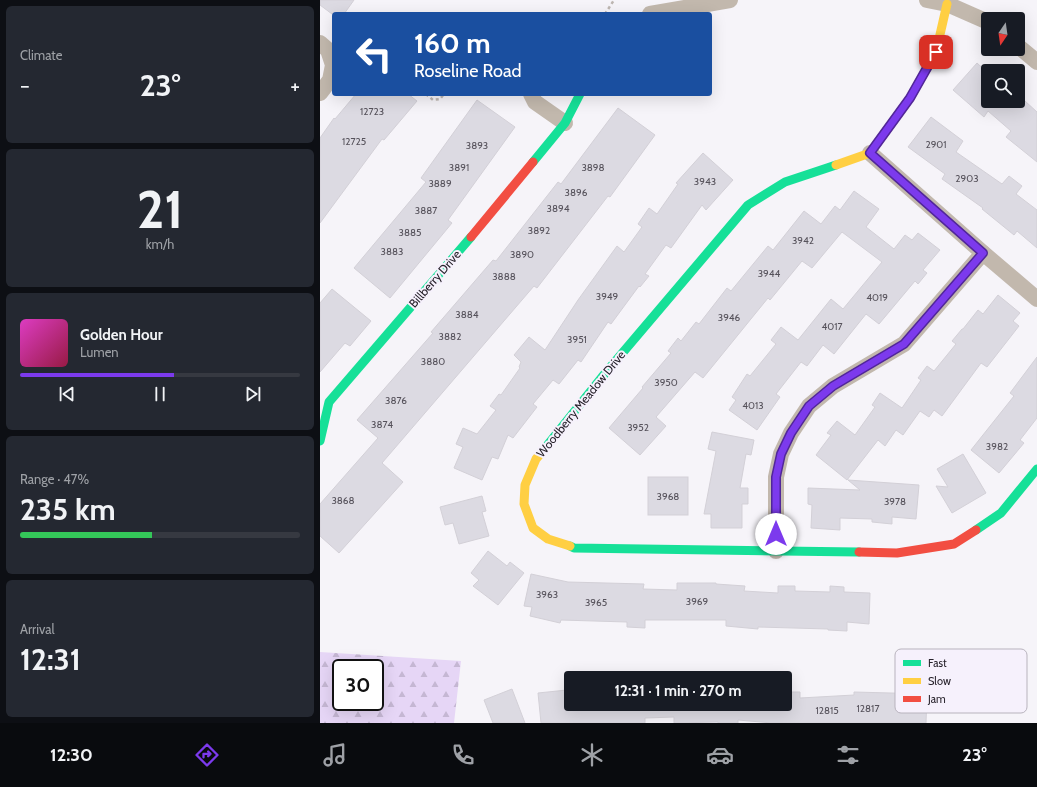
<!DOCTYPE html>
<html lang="en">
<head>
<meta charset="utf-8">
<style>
	:root { --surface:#171b24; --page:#242831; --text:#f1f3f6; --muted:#9ea1a6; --line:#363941; --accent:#7c3aed }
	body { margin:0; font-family:Cabin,sans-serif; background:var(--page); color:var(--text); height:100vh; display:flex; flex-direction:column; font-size:15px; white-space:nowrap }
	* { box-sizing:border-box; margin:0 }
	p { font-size:13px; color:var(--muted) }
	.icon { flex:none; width:22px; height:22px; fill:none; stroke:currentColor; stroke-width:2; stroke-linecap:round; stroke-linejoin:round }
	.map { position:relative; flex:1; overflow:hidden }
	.sheet { display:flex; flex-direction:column; gap:6px; padding:6px; background:#0d0f14; width:320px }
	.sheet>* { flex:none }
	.banner { position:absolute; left:12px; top:12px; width:380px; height:84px; border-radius:4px; box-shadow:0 4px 16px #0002; background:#1a4fa0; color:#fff; overflow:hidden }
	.needle { width:26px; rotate:193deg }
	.tools { position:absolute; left:661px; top:12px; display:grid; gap:8px }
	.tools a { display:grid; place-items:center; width:44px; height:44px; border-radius:4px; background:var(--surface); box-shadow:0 4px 16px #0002; font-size:20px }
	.speed { position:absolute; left:12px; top:659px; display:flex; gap:8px; font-size:20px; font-weight:700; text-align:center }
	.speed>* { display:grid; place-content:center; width:52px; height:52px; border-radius:50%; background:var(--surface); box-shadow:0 4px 16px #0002; line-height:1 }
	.speed .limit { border:2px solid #111; border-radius:6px; background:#fff; color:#111 }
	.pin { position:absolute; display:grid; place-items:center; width:34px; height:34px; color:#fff; margin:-17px; border-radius:8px; box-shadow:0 2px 6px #0006 }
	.me { position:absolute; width:44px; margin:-22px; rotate:0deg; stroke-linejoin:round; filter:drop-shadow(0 0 3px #0008) }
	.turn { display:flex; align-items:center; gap:14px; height:84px; padding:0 16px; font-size:18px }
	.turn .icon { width:52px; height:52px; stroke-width:2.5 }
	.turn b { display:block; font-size:28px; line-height:34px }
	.big { font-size:30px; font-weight:800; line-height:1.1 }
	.sheet .card { flex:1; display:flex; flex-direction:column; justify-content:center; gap:6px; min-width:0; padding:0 14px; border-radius:6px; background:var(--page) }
	.sheet .dial { align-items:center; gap:0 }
	.dial b { font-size:52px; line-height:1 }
	.song { display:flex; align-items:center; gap:12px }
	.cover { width:48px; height:48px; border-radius:6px; background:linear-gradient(135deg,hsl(310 70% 55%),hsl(340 70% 35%)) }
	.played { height:4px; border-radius:2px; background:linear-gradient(90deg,var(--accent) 55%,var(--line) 55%) }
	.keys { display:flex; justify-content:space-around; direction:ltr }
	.heat { display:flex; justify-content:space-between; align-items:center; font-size:22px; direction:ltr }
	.charge { height:6px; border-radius:3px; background:linear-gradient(90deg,#34c759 47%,var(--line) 0) }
	.trip { position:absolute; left:244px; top:671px; width:228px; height:40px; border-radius:4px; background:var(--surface); box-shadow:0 4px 16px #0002; font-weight:800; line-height:40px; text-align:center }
	.tab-bar { display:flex; height:64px; justify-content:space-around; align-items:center; background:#090b0e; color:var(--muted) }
	.tab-bar .icon { width:28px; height:28px }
	.tab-bar .selected { color:var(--accent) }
	.tab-bar b { font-size:18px; color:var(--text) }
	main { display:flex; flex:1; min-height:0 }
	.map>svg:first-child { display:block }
	.forest { fill:url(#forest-firs); fill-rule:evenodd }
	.building { fill:#dcdae2; stroke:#d3d0d7 }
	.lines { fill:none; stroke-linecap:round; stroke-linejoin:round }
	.path { stroke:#bdb6b1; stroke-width:2.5; stroke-dasharray:3 3; stroke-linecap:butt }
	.street { stroke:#c2b8ad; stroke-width:16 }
	.fast { stroke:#16e098; stroke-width:9 }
	.slow { stroke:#ffcf43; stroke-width:9 }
	.jam { stroke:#f24e42; stroke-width:9 }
	.route-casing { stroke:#51269a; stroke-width:10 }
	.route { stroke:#7c3aed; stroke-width:7 }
	.labels { text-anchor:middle; stroke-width:4; stroke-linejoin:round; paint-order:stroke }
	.number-label { font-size:10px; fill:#56525b }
	.street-label { font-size:12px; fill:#27222b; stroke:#f6f1fc }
	.key { fill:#f6f1fc; stroke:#b8b3bd; stroke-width:1 }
	.key-label { font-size:11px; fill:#27222b }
</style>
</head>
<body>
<main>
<section class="sheet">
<div class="card"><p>Climate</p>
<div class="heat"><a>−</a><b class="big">23°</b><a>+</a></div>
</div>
<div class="card dial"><b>21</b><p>km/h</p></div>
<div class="card">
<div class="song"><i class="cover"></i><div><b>Golden Hour</b><p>Lumen</p></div></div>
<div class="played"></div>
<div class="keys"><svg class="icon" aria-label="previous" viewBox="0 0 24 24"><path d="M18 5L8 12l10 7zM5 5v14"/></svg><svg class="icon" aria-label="pause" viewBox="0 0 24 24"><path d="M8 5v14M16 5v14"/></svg><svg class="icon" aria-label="next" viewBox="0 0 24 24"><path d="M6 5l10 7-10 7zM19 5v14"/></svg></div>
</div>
<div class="card"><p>Range · 47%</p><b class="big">235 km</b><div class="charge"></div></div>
<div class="card"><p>Arrival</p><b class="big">12:31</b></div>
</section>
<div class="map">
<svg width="717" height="723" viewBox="0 0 717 723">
	<defs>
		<pattern id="forest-firs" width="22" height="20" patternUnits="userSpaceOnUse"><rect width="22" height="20" fill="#e6d6f6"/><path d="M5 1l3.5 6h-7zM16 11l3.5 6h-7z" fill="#c5b7d3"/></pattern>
	</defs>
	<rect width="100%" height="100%" fill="#f6f4f9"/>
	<path class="forest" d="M0,652L141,661L134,723H0ZM21,668H55V702H21Z"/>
	<g class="building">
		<path d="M0,0H34L24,14H12L0,5Z"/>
		<path d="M657,63L668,73V101H705L717,112V162L686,137L691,131L668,111L664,117L633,90Z"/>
		<path d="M36,94H88L97,101L64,140L62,139L0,223V138L14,118L15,119Z"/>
		<path d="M157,100L195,127L128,220L132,223L70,298L34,268L106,182L101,178Z"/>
		<path d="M298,108L335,135L290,197L288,196L217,288L214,286L62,463L83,482L19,553L0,536V504L58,438L37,420L113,333L111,332L173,260L176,261L238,182L241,184Z"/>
		<path d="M611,117L643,141L636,152L682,184L689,176L702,186L696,194L717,210V248L697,231L694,235L662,209L663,208L622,179L625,174L588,147Z"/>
		<path d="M383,153L413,180L386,210L382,205L351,248L346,245L325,274L329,276L320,287L319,286L291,324L288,322L261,362L258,360L239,384L233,380L213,404L217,407L193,438L188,435L178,459L172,457L162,480L134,468L143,447L136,444L143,428L157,434L176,410L170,406L179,394L181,395L200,368L199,367L201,362L194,355L209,337L225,350L258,300L297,246L304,252L322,227L318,224L329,208L337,214L358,184L356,183Z"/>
		<path d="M534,191L559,209L546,227L574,249L585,235L592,240L598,233L620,250L603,270L607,273L598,284L595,281L559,324L546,314L514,354L503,345L487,366L481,362L456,394L460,397L437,430L409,410L416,400L412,397L427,374L430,376L456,344L451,340L461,327L478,340L511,299L523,309L562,262L522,232L492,268L482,261L450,300L448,298L383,378L375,372L336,417L346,426L320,455L289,428L323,388L322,387L351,353L348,351L358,338L361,341L376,322L379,324L407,288L411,291L448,246L453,250L484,211L501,224L515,206L520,210Z"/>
		<path d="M12,289L51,321L30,346L25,343L0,372V303Z"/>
		<path d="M678,295L700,313L693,321L699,326L667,367L661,363L622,416L614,410L609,417L600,411L583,435L576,430L565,446L558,440L527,480L496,455L511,435L507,433L517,421L535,435L555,407L552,405L560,393L582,408L601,380L598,378L607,366L614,371L636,344L632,341L642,329H643L658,310L663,314Z"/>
		<path d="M717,357V418L700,440L704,443L679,473L651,450L694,396L690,393Z"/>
		<path d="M392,432L434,440L431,455L426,454L420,488H428V504H422V528H391V514H384L396,451L388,449Z"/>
		<path d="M643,454L666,493L632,513L616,486L628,487L617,469Z"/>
		<rect x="328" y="477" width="40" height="38"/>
		<path d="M528,480L599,485L596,519L572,517V524L552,522V519L520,518V530L491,528L492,505L488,504V488L540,490Z"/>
		<path d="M162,496L166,511L162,512L169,536L139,544L133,523L125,525L120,507Z"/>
		<path d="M168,551L187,566L190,562L204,573L178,605L153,586L159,580L151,573Z"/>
		<path d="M211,574L248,582L324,584L323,589L357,590V583H396V584L425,586L424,591L458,593V586H475V591L510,592V586L524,587V592L550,593L549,624L527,622V631L508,630V629L438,627V629L406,626V620H325V628L307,627V622L241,620L240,623L210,616L212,607L204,606Z"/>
		<path d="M192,689L205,723H173L164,700Z"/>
		<path d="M247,690L249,704H465V692H480V698L534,695V692L607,694L606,723H452L418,720V723H398V722L354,723V717L325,718V723H221L218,693Z"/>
	</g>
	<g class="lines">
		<g class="path">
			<path d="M285,14L294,0"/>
			<path d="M106,94L113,100L120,99L124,94"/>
		</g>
		<g class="street">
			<path d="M607,0L627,4L668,22"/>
			<path d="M330,14L410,0"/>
			<path d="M0,43L8,50L13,65L10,80L0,93"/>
			<path d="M698,46L717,62"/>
			<path d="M211,94L215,102L245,123"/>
			<path d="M550,153L663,253L717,299"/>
			<path d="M456,551V477L461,454L471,433L489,406L513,386L584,344L663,253"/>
		</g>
		<g class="fast">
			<path d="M213,162L245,123L260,94"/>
			<path d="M0,441L9,402L151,237"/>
			<path d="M221,453L282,377L428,205L465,182L516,165"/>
			<path d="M656,530L681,513L717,469"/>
			<path d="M250,546L254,548L539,552"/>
		</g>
		<g class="slow">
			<path d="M516,165L550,153L590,98L616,52L627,4"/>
			<path d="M221,453L216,459L205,485L204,504L213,528L228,539L250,546"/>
		</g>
		<g class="jam">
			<path d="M151,237L213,162"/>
			<path d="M539,552L577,553L634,544L656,530"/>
		</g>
	</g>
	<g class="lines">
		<g class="route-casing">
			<path id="route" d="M456,534V477L461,454L471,433L489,406L513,386L584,344L663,253L550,153L590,98L616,52"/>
		</g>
		<use href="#route" class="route"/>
	</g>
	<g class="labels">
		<g class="number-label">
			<text x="52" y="115">12723</text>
			<text x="34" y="145">12725</text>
			<text x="616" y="148">2901</text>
			<text x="157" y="149">3893</text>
			<text x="139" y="171">3891</text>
			<text x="273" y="171">3898</text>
			<text x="647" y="182">2903</text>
			<text x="385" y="185">3943</text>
			<text x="120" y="187">3889</text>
			<text x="256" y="196">3896</text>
			<text x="238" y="212">3894</text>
			<text x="106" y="214">3887</text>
			<text x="219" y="234">3892</text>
			<text x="90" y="236">3885</text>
			<text x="483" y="244">3942</text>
			<text x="72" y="255">3883</text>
			<text x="202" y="258">3890</text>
			<text x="449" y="277">3944</text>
			<text x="184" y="280">3888</text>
			<text x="287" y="300">3949</text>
			<text x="557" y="301">4019</text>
			<text x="147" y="318">3884</text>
			<text x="409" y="321">3946</text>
			<text x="512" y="330">4017</text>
			<text x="130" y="340">3882</text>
			<text x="257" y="343">3951</text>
			<text x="113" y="365">3880</text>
			<text x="346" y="386">3950</text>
			<text x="76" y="404">3876</text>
			<text x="433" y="409">4013</text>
			<text x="62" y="428">3874</text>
			<text x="318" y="431">3952</text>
			<text x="677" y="450">3982</text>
			<text x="348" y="500">3968</text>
			<text x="23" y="504">3868</text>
			<text x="575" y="505">3978</text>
			<text x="227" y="598">3963</text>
			<text x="377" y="605">3969</text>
			<text x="276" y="606">3965</text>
			<text x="548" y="712">12817</text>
			<text x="507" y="714">12815</text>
		</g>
		<g class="street-label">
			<text transform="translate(115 279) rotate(-49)" y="4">Billberry Drive</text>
			<text transform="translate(261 404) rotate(-51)" y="4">Woodberry Meadow Drive</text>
		</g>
	</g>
	<rect x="575" y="649" width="132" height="64" rx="6" class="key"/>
	<rect x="583" y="660" width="18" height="6" fill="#16e098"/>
	<rect x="583" y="678" width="18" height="6" fill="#ffcf43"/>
	<rect x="583" y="696" width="18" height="6" fill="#f24e42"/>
	<g class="key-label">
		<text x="608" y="667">Fast</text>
		<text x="608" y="685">Slow</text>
		<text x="608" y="703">Jam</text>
	</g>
</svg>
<div class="tools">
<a><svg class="needle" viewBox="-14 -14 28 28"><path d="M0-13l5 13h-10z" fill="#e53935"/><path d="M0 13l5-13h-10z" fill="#9ea1a6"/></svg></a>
<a><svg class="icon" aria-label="search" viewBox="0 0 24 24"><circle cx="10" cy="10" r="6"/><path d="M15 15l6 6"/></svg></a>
</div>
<div class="speed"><div class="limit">30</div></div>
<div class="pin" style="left:616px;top:52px;background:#d93025"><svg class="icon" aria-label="arrive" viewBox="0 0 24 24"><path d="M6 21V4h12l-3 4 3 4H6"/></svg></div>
<svg class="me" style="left:456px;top:534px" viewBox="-20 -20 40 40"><circle r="19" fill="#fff"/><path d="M0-13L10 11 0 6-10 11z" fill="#7c3aed"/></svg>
<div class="trip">12:31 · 1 min · 270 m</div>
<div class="banner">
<div class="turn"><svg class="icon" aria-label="left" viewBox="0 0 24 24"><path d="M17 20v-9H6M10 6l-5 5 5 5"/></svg><div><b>160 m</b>Roseline Road</div></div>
</div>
</div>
</main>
<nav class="tab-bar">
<b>12:30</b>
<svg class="icon selected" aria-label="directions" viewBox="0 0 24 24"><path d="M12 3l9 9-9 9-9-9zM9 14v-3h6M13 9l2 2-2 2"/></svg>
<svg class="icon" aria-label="music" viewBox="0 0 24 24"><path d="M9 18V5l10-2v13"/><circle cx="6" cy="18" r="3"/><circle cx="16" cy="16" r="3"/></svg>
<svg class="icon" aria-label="phone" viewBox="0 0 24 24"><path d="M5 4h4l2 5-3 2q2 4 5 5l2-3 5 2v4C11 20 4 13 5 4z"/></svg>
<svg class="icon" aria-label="climate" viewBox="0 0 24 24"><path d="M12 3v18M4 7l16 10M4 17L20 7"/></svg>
<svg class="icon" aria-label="car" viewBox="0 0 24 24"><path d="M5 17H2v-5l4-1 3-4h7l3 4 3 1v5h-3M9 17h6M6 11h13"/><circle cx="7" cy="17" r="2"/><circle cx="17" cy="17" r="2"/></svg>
<svg class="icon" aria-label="filters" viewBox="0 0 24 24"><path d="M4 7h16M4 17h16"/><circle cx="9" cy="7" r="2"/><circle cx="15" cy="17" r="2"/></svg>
<b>23°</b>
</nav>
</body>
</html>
